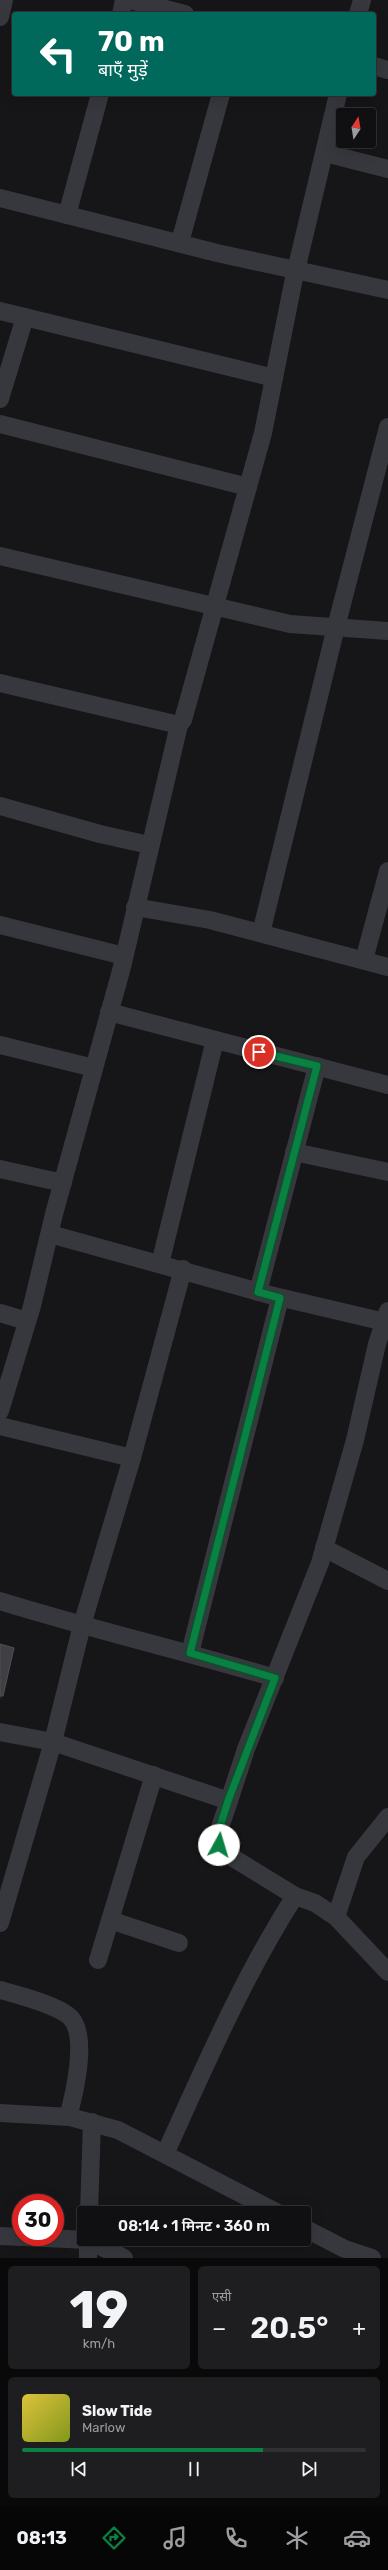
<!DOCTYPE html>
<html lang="hi">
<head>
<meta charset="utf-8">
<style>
	:root { --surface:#101012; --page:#1e1e20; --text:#f1f3f6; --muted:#9c9d9f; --line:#303032; --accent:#0b8043 }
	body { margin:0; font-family:Rubik,"Noto Sans Devanagari",sans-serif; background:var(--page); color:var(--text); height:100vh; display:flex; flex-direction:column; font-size:15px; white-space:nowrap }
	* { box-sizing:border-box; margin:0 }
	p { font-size:13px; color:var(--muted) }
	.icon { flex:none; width:22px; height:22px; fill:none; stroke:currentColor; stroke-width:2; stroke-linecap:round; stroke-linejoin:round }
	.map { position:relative; height:2258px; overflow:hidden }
	.side { display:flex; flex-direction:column; gap:8px; padding:8px; background:#09090a; flex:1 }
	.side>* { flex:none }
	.guide { position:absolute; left:12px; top:12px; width:364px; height:84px; border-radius:4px; box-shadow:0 4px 16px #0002,0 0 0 1px var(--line); background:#00695c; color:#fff; overflow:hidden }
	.needle { width:26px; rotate:12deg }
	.controls { position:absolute; left:336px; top:108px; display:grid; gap:8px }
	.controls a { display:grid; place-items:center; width:40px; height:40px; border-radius:4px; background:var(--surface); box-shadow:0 4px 16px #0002,0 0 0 1px var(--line); font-size:20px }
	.speed { position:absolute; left:12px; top:2194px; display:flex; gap:8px; font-size:20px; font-weight:700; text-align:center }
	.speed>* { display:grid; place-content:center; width:52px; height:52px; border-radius:50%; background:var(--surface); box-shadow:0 4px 16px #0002,0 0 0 1px var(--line); line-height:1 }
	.speed .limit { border:6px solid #d22; background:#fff; color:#111 }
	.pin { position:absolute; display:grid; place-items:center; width:34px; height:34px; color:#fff; margin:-17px; border:2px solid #fff; border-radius:50%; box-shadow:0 1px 4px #0007 }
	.me { position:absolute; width:44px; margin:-22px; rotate:6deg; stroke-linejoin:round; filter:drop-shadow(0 0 3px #0008) }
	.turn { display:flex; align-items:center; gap:14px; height:84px; padding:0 20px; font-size:18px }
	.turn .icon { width:52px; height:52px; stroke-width:2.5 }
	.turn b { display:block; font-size:28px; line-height:34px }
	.big { font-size:30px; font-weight:600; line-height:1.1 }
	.side .widget { flex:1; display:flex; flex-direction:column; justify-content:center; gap:6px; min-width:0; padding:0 14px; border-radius:6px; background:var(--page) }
	.side .dial { align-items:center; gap:0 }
	.dial b { font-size:52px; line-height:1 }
	.song { display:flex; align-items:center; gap:12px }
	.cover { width:48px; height:48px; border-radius:6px; background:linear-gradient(135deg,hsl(50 70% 55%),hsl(70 70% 35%)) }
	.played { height:4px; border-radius:2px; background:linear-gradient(90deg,var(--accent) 70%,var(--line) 70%) }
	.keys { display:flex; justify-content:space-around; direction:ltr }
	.heat { display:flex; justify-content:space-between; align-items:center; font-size:22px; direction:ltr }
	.side .tiles { flex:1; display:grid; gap:8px; grid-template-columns:1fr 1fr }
	.widget:last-child { grid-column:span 2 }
	.trip { position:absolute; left:77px; top:2206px; width:234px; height:40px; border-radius:4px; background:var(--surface); box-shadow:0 4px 16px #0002,0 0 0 1px var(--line); font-weight:600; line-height:40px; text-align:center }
	.dock { display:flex; height:64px; justify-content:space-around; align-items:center; background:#060607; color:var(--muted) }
	.dock .icon { width:28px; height:28px }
	.dock .selected { color:var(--accent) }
	.dock b { font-size:18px; color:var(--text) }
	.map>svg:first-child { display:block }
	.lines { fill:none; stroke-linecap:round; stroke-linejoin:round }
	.minor { stroke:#37383d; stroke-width:18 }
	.shaded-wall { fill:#212124 }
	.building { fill:#3f3f44; stroke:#4f5156 }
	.route-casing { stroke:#07532c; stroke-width:10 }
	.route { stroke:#0b8043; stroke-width:7 }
</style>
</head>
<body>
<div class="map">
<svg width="388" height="2258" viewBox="0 0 388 2258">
	<rect width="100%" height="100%" fill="#161618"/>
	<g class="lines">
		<g class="minor">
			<path d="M130,0L185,14"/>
			<path d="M121,14L124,0"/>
			<path d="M358,14L362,0"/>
			<path d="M0,17L4,0"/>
			<path d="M374,66L388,70"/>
			<path d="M325,153L388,169"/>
			<path d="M0,198L217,253L388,290"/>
			<path d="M67,215L100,94"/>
			<path d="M180,242L221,94"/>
			<path d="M0,311L274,378"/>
			<path d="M0,399L25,317"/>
			<path d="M0,424L248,487"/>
			<path d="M0,556L290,624L388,631"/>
			<path d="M0,683L179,725"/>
			<path d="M0,806L100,834L149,845"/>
			<path d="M135,907L210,920L388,967"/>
			<path d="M0,925L124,956"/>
			<path d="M261,933L336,627L388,427"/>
			<path d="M364,960L388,871"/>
			<path d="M109,1012L388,1085"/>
			<path d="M0,1045L94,1068"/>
			<path d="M294,1152L388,1172"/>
			<path d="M0,1169L63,1183"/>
			<path d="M50,1234L270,1295L385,1322"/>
			<path d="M160,1264L215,1040"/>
			<path d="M258,1292L317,1066"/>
			<path d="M0,1313L27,1321"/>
			<path d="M0,1411L32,1306L54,1214L122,967L179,725L183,720L263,433L293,283L338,94"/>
			<path d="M0,1426L132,1458"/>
			<path d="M324,1548L388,1581"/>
			<path d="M0,1601C91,1629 184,1651 275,1678"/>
			<path d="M190,1653L280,1298"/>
			<path d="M0,1732L53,1742L229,1801L218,1833L219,1845L230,1856L295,1896L315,1903L336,1917L388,1972"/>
			<path d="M229,1801L246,1749L320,1563L355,1440L377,1344L388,1311"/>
			<path d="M336,1917L356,1857L388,1817"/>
			<path d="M110,1920L179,1943"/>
			<path d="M0,1923L53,1742L82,1625L132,1458L183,1269"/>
			<path d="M98,1960L154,1775"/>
			<path d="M0,1990C18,1995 58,2005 71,2018C88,2037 74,2095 68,2117"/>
			<path d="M0,2113L70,2117L118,2130L278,2213"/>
			<path d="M165,2154C205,2066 243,1977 295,1896"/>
			<path d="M89,2213L92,2122"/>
			<path d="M304,2228L345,2249L372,2258"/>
			<path d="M0,2236L21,2237"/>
			<path d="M24,2237L88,2240L124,2258"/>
			<path d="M88,2258V2239"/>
		</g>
	</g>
	<path class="shaded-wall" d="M0,1696H3L0,1701Z"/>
	<path class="building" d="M0,1644L14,1648L3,1696H0Z"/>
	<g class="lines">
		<g class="route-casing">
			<path id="route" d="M219,1845L218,1833L228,1801L275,1678L190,1653L280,1298L258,1292L317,1066L259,1052"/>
		</g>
		<use href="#route" class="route"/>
	</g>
</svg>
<div class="controls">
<a><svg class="needle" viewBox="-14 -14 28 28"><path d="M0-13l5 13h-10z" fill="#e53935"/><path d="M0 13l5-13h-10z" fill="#9c9d9f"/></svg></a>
</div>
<div class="speed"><div class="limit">30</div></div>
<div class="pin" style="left:259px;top:1052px;background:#d93025"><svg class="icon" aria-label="arrive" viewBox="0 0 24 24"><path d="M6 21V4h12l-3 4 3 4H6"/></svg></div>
<svg class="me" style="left:219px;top:1845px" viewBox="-20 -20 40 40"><circle r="19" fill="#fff"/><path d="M0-13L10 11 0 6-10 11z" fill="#0b8043"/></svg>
<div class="trip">08:14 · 1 मिनट · 360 m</div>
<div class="guide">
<div class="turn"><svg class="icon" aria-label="left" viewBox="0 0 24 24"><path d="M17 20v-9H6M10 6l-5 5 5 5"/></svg><div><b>70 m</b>बाएँ मुड़ें</div></div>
</div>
</div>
<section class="side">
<div class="tiles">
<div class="widget dial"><b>19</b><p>km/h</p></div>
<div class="widget"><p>एसी</p>
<div class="heat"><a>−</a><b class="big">20.5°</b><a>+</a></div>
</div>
<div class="widget">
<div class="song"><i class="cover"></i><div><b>Slow Tide</b><p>Marlow</p></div></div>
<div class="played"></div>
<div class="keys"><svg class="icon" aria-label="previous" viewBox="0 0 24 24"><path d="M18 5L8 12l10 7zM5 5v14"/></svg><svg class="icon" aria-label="pause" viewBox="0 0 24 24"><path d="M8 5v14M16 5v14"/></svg><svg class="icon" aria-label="next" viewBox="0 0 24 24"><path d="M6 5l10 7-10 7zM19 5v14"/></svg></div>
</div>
</div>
</section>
<nav class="dock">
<b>08:13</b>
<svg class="icon selected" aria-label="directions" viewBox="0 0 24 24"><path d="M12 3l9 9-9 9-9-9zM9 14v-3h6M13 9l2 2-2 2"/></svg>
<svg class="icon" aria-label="music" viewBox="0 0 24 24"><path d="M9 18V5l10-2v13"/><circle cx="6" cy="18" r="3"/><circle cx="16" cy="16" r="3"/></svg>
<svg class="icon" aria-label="phone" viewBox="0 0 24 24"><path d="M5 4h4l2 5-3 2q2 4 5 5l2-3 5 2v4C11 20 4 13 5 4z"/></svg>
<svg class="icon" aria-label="climate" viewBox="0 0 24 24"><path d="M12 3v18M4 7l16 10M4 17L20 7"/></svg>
<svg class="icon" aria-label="car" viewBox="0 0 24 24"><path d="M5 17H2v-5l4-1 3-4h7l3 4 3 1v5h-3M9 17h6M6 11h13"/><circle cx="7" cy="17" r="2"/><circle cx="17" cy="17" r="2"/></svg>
</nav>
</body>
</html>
